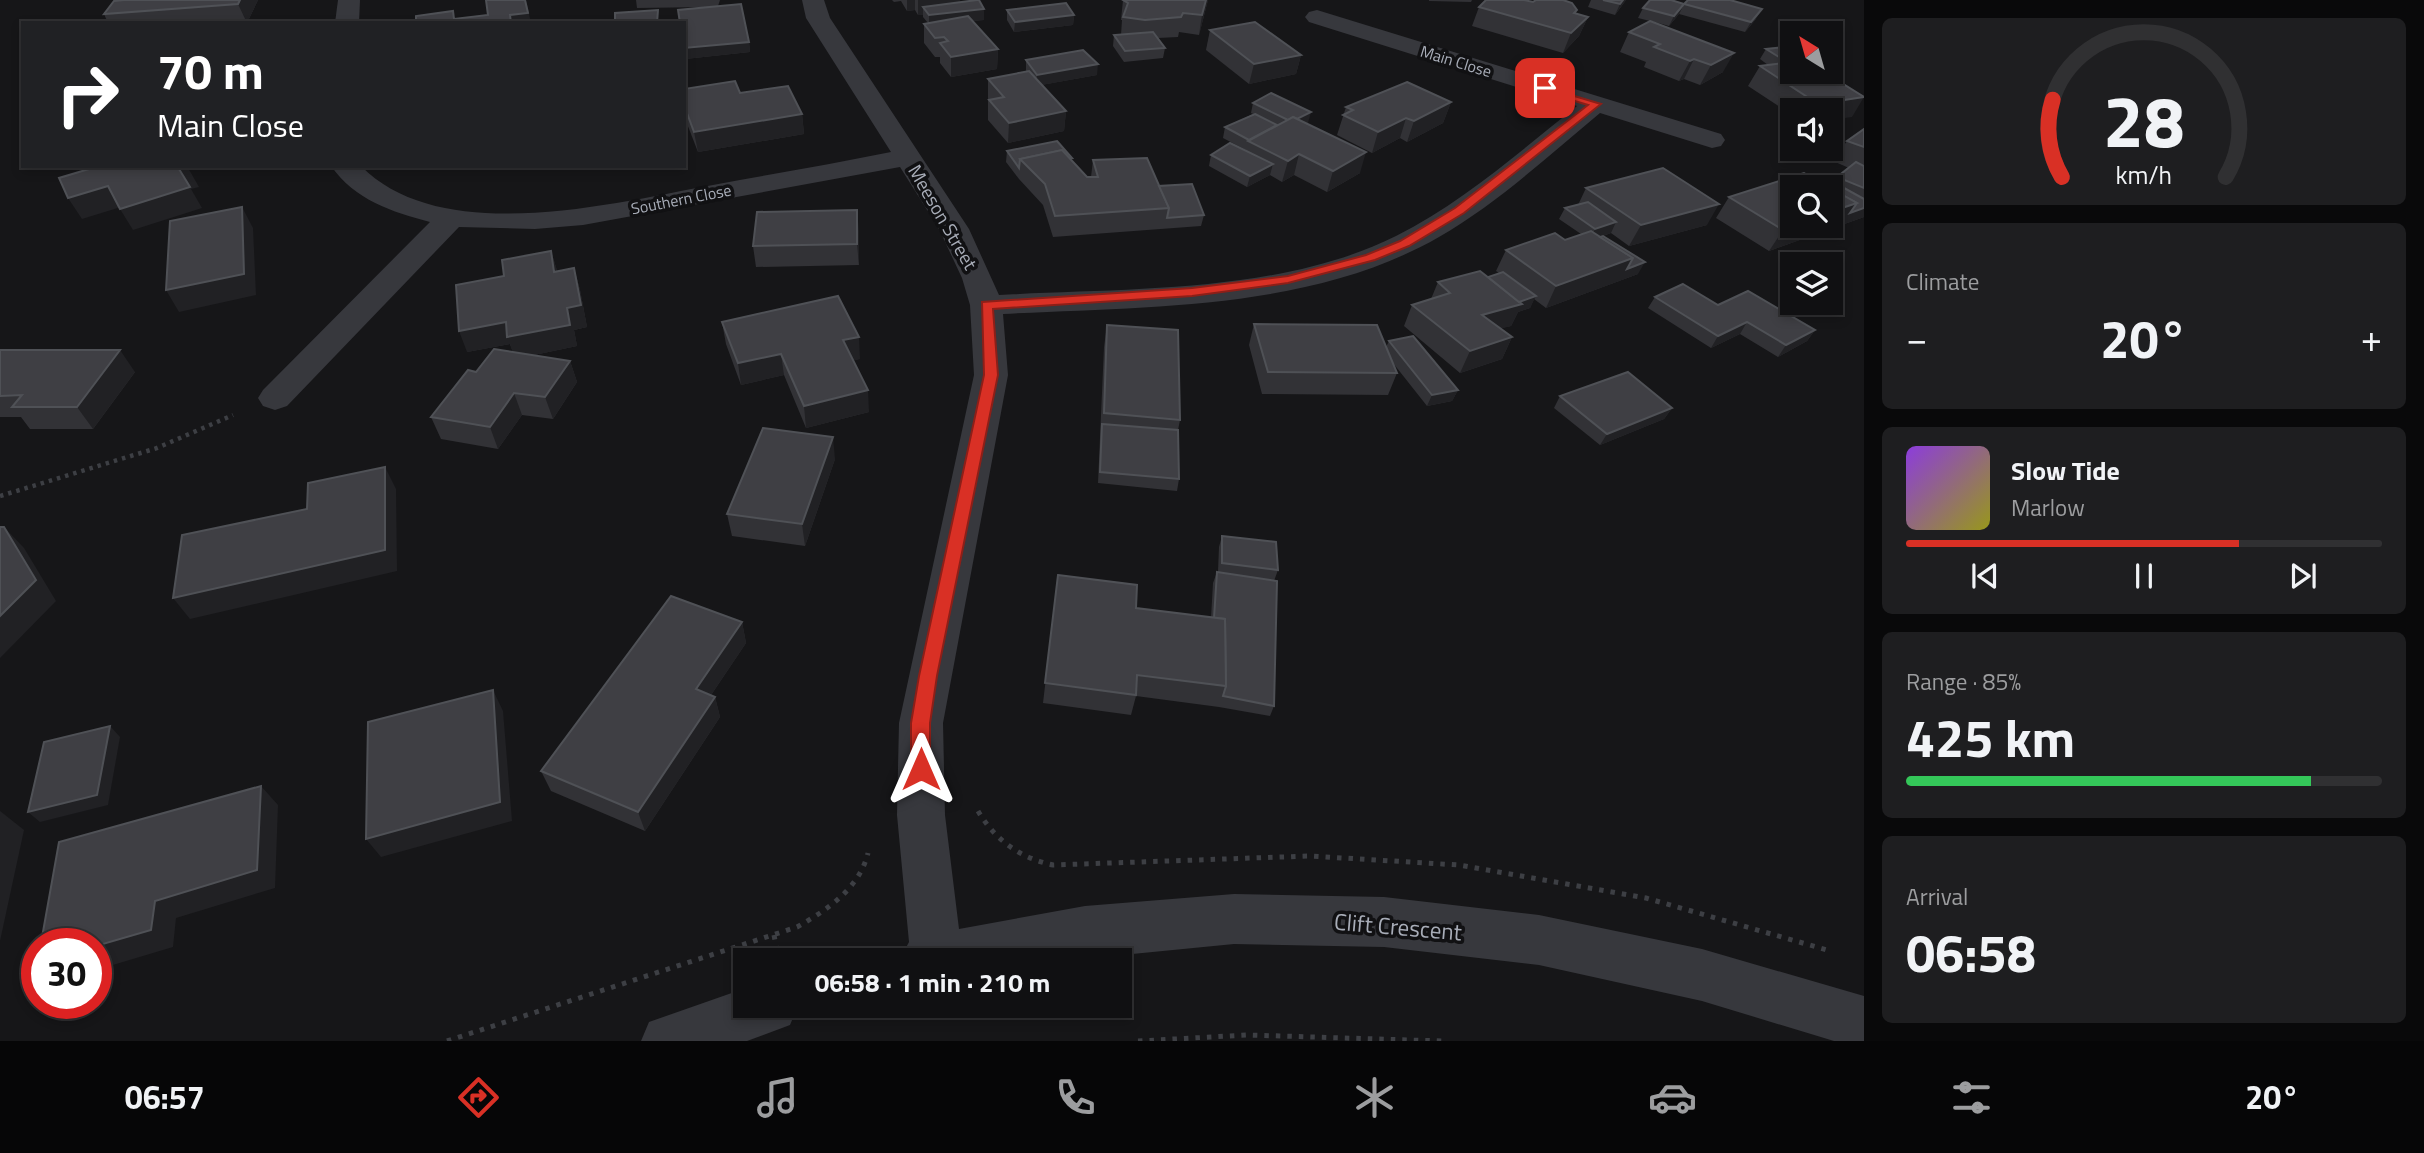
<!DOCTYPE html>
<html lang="en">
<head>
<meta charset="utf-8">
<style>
	:root { --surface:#101012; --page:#1e1e20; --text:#f1f3f6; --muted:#9c9d9f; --line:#303032; --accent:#d93025 }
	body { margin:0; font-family:"Titillium Web",sans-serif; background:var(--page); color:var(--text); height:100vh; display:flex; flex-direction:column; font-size:26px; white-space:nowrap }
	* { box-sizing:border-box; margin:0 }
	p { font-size:23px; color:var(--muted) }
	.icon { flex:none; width:38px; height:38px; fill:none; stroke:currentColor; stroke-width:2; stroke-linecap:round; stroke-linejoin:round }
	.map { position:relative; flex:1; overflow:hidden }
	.sheet { display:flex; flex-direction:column; gap:18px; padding:18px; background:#09090a; width:560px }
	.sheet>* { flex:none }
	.banner { position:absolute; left:21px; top:21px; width:665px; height:147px; border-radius:0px; box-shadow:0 4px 10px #0003,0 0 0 2px var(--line); background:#202124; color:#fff; overflow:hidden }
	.needle { width:46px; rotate:323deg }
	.controls { position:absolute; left:1780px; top:21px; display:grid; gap:14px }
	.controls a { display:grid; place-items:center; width:63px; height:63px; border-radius:0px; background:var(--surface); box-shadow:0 4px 10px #0003,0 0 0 2px var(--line); font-size:35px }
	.speed { position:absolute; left:21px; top:928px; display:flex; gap:14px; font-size:35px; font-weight:700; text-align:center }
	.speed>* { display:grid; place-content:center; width:91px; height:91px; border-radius:50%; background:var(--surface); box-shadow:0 4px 10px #0003,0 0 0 2px var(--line); line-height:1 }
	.speed .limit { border:10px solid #d22; background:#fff; color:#111 }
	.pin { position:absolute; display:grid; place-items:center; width:60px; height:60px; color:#fff; margin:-30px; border-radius:14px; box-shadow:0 4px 10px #0006 }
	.me { position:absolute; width:77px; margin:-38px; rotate:0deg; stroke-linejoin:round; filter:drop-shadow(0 0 5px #0008) }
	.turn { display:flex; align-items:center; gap:24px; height:147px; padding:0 21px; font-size:32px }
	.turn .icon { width:91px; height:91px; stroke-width:2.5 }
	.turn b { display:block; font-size:49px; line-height:60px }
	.big { font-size:52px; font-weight:700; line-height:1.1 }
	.sheet .widget { flex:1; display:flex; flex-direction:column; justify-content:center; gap:10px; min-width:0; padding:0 24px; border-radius:10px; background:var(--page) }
	.sheet .dial { align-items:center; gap:0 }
	.dial svg { height:182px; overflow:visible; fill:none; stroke:var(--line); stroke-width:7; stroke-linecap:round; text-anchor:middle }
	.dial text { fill:var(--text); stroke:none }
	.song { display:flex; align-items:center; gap:21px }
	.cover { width:84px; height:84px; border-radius:10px; background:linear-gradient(135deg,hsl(270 70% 55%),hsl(60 70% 35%)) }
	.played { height:7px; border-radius:4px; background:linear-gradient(90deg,var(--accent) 70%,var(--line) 70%) }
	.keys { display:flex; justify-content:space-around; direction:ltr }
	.heat { display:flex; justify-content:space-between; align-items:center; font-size:38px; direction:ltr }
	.charge { height:10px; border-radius:5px; background:linear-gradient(90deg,#34c759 85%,var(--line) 0) }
	.trip { position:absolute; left:733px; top:948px; width:399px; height:70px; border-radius:0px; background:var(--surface); box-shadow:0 4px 10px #0003,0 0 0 2px var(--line); font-weight:700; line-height:70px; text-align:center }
	.tabs { display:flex; height:112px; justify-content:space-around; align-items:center; background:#060607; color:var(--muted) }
	.tabs .icon { width:49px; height:49px }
	.tabs .on { color:var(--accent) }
	.tabs b { font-size:32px; color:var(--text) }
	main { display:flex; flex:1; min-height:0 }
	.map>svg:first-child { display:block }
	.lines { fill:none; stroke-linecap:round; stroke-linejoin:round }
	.path-far1 { stroke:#3d3f44; stroke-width:4.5; stroke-dasharray:3.5 5; stroke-linecap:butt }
	.path { stroke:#3d3f44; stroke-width:5; stroke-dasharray:4.5 7; stroke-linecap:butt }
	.minor { fill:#37383d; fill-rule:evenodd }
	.wall { fill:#323236 }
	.shaded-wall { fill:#212124 }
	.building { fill:#3f3f44; stroke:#4f5156; stroke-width:2 }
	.route { fill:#d93025; stroke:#8d1f18; stroke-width:2 }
	.labels { text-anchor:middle; stroke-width:7; stroke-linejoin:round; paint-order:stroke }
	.far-street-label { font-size:16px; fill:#a8adb8; stroke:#111113 }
	.street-label { font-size:19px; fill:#a8adb8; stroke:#111113 }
	.near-street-label { font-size:23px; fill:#a8adb8; stroke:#111113 }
</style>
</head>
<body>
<main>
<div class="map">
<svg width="1864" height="1041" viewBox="0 0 1864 1041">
	<rect width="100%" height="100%" fill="#161618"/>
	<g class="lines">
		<path class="path-far1" d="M0,496L157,448L233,415"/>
		<g class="path">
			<path d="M978,811C995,840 1020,858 1053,865L1310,856L1459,865L1646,898L1827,950"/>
			<path d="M774,935L779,961"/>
			<path d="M447,1041L797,927C827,910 859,889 868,853"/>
			<path d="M1138,1041L1248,1035L1442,1041"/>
		</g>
		<g class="minor">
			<path d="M338,0H360L359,23H335Z"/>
			<path d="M802,0H824L830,18L969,229L999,295C1126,288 1280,294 1396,236C1463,202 1519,152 1577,106L1309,22L1305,17L1309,12L1317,10L1721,134L1725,140L1721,146L1712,148L1600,113C1548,156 1498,203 1439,237C1310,311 1147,306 1003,314L1008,375L943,723L945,815L959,929L1085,906L1234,894L1384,897L1539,915L1702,949L1864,996V1041H1834L1702,1001L1539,965L1384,947L1234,944L1061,961H899L909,942L897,815L899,723L974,375L970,305L962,278L939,229L900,167L583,225L535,229L459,227L287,406L275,410L263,406L258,398L263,390L430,222C392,212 355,200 331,166H361C442,248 613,203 713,185C772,174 832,164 891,152L806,18Z"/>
			<path d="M746,988V1006H798L790,1025L747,1041H641L649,1022Z"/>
		</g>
	</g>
	<g class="wall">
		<path d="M258,0L247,23H108L104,14Z"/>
		<path d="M636,0H720L718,6L749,42L750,52L685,59L684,23L708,7L637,8Z"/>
		<path d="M892,0H960V2L984,9V20L972,21L998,49L997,69L951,77L940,63V57H935L924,43V24L928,23L923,17V15H918L915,10L907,11L901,1L894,2Z"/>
		<path d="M1123,0H1208L1199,35L1179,32L1178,37L1158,38L1165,48L1163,58L1124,62L1113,46L1114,35H1121L1122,20H1121Z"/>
		<path d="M1429,0H1472L1471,2L1429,1Z"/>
		<path d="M1591,0H1626L1615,15L1588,7Z"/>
		<path d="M1533,2L1577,10L1575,14L1588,17L1579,36L1563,53L1472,26L1479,7Z"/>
		<path d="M1684,4L1679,14L1669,26L1651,21L1723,72L1700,85L1684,79L1679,81L1644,67L1646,62L1620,52L1629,32L1650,21L1638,18L1643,8Z"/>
		<path d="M1684,4L1756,19L1745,32L1679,14Z"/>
		<path d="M1007,10L1074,15L1073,25L1014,32L1007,20Z"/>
		<path d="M1210,30L1301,55L1296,74L1249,84L1206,50Z"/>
		<path d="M1792,46L1852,117L1830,110H1792V115L1748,86L1760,66L1768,65L1760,59L1766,49Z"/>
		<path d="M1026,60L1097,75L1041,85L1066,111L1064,131L1008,143L988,120V79L1026,72Z"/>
		<path d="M684,89L740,93L802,114L804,134L698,152L684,116Z"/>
		<path d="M1451,102L1443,123L1407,142L1400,138L1372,153L1337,135L1346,107Z"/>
		<path d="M1253,103L1308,123L1306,124L1360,173L1327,192L1294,175L1282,182L1270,175L1247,187L1209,166L1211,155L1246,150L1223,138L1225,127L1253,114L1251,113Z"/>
		<path d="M1864,129V217L1769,251L1716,218L1729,197L1817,181L1834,182L1837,177L1849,168L1833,161L1847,141Z"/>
		<path d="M1007,151L1072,161L1087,177H1091L1093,160L1159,186L1204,215L1201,226L1053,237L1043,205L1019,179L1006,162Z"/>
		<path d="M1586,188L1707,225L1629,246L1611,233L1603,236L1638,274L1546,308L1534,299L1530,308L1518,312L1511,326L1501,328L1512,337L1502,359L1460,373L1404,326L1412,305L1431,299L1438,282L1488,277L1499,273L1496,271L1506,250L1565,240L1581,234L1559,219L1565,208L1578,205Z"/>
		<path d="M857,210L859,265L756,267L753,246Z"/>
		<path d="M551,251L557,271L574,268L580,290L587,327L574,330L577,346L534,355L570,361L577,382L553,419L522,415L498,449L441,439L431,417L476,372L513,352L510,344L467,352L504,276Z"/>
		<path d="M1655,297L1718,305L1815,330L1807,341L1778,357L1740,334L1711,348L1648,308Z"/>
		<path d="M722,322L860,359L853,360L869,412L806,428L784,375L741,385L726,344Z"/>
		<path d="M1254,324L1386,347L1389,341L1458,390L1452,401L1427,406L1393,363L1397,373L1388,395L1262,394L1249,345Z"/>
		<path d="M1107,325L1180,420L1178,430L1179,479L1177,491L1098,483L1104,347Z"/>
		<path d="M0,350L135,372L93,429H30L21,417H0Z"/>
		<path d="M1560,396L1672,408L1664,419L1600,445L1554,408Z"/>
		<path d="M835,459L805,546L732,536L727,514Z"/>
		<path d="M1222,536L1278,570L1274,581V706L1270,716L1219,707L1136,696L1131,715L1043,703L1058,575L1136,608L1211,618L1213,583L1217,572H1218L1219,547Z"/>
		<path d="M742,622L746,643L711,695L715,697L720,717L645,831L551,791L541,771Z"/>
	</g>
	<g class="shaded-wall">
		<path d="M240,0H258L247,23L238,4Z"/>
		<path d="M526,0L531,23H511L510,15Z"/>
		<path d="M907,0H915V10L907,11Z"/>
		<path d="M918,0H960V10L923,7V15H918Z"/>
		<path d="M1206,0H1208L1199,35L1202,15Z"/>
		<path d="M1623,0H1626L1615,15L1620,4Z"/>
		<path d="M1684,4L1679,14L1669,26L1674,16Z"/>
		<path d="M984,9V20L929,25V15Z"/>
		<path d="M1762,9L1756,19L1745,32L1751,22Z"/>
		<path d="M1074,15L1073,25L1014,32L1015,22Z"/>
		<path d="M1588,17L1579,36L1563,53L1571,33Z"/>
		<path d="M749,42L750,52L685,59L684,48Z"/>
		<path d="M998,49L997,69L951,77V57Z"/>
		<path d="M1734,53L1723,72L1700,85L1711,65Z"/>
		<path d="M1301,55L1296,74L1249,84L1254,64Z"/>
		<path d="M1694,59L1684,79L1679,81L1690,61Z"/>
		<path d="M1098,64L1097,75L1036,86L1037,75Z"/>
		<path d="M1864,97L1852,117L1830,120V110H1814L1818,104Z"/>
		<path d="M1451,102L1443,123L1407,142L1414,121Z"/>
		<path d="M1066,111L1064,131L1008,143L1009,123Z"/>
		<path d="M1311,112L1308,123L1290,133L1293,122Z"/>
		<path d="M802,114L804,134L698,152L694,132Z"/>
		<path d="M1406,118L1400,138L1372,153L1378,132Z"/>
		<path d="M1366,152L1360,173L1327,192L1333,171Z"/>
		<path d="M1299,154L1294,175L1282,182L1288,161Z"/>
		<path d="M1273,164L1270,175L1247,187L1250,176Z"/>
		<path d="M187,166L199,187L191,189L202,208L133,230L120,209L179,169Z"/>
		<path d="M108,186L121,207L82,219L68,198Z"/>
		<path d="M1857,203L1864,208V217L1769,251L1783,230L1794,226H1830V212Z"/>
		<path d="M1719,204L1707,225L1629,246L1641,225Z"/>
		<path d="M242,207L253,228L256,295L179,312L166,290Z"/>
		<path d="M857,210L859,231V265L857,244Z"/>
		<path d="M1616,222L1611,233L1590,240L1595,229Z"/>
		<path d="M551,251L558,273L554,272Z"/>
		<path d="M1633,258L1645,262L1638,274L1546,308L1556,286Z"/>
		<path d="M574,268L580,290L587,327L574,330L577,346L515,359L510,344L467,352L459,331L506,322L567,308Z"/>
		<path d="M1536,296L1530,308L1518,312L1511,326L1473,336L1482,315Z"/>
		<path d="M1747,322L1740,334L1711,348L1718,336Z"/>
		<path d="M1815,330L1807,341L1778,357L1786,345Z"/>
		<path d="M859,337L860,359L845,362L843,340Z"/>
		<path d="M1512,337L1502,359L1460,373L1470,351Z"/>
		<path d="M120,350L135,372L93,429L77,407Z"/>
		<path d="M781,354L784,375L741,385L738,363Z"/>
		<path d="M570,361L577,382L553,419L545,397Z"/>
		<path d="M868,390L869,412L806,428L804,406Z"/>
		<path d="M1458,390L1452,401L1427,406L1432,395Z"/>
		<path d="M514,393L522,415L498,449L490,427Z"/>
		<path d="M1672,408L1664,419L1600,445L1607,434Z"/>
		<path d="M833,437L835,459L805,546L802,524Z"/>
		<path d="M385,467L396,489L397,571L190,619L173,598Z"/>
		<path d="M4,527L24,548L56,601L0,658V616Z"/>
		<path d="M742,622L746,643L701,710L696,689Z"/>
		<path d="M493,690L503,711L512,821L381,857L366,839Z"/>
		<path d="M715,697L720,717L645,831L638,812Z"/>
		<path d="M110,726L120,737L108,805L40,822L28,812Z"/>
		<path d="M261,786L278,805L275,888L176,918L173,947L96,970V946L155,901Z"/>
		<path d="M0,811L24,830L0,941Z"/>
	</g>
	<g class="building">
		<path d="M124,0H240L238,4L104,14L114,1Z"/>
		<path d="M486,0H525L528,13L510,15L511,23H416V16L453,11L454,19L488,15Z"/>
		<path d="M977,0H979L984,9L929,15L923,7Z"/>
		<path d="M1123,0H1206L1202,15L1183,13L1181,17L1145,20L1123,17L1128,3Z"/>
		<path d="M1486,0H1524L1533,2L1536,0H1563L1572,3L1577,10L1574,13L1588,17L1571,33L1479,7Z"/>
		<path d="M1603,0H1623L1620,4Z"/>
		<path d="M1650,0H1671L1684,4L1674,16L1643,8Z"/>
		<path d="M1688,0H1730L1762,9L1751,22L1684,4Z"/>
		<path d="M1066,3L1074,15L1015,22L1007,10Z"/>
		<path d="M741,4L749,42L684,48V23H680L678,10Z"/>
		<path d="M658,10L657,23H615V13Z"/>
		<path d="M968,16L998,49L951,57L940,43L948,41L944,37L935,38L924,24Z"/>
		<path d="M1650,21L1734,53L1711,65L1694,59L1690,61L1654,47L1660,44L1629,32Z"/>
		<path d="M1255,22L1301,55L1254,64L1210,30Z"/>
		<path d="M1153,32L1165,48L1125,51L1114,35Z"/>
		<path d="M1792,46V62H1787L1766,49Z"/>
		<path d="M1083,50L1098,64L1037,75L1026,60Z"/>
		<path d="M1792,62V72H1824L1864,97L1818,104L1760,66Z"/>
		<path d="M1029,71L1066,111L1009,123L989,100L1004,97L988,79Z"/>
		<path d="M735,81L740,93L788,86L802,114L694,132L684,105V89Z"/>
		<path d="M1407,82L1451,102L1414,121L1406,118L1378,132L1343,115L1353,110L1346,107Z"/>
		<path d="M1271,93L1311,112L1297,119L1293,117L1288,120L1253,103Z"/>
		<path d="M1255,114L1277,125L1249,140L1225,127Z"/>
		<path d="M1293,117L1366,152L1333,171L1299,154L1288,161L1248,141Z"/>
		<path d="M1864,129V147L1847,141Z"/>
		<path d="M1057,141L1072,158H1069L1062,150L1020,159L1019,168L1007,151Z"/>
		<path d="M1230,143L1273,164L1250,176L1211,155Z"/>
		<path d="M1062,150L1087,177H1098L1093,160L1147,158L1169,208L1055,216L1045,184L1020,159Z"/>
		<path d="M1856,162L1864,166V188L1837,177Z"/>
		<path d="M99,166H186L179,169L190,187L120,209L108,186L68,198L59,178Z"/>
		<path d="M1663,168L1719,204L1641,225L1586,188Z"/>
		<path d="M1804,173L1829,187H1792V226H1794L1783,230L1729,197Z"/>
		<path d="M1826,178L1864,199V208L1850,213L1857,203L1817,181Z"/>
		<path d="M1192,184L1204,215L1167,218L1169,208L1159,186Z"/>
		<path d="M1830,188L1857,203L1830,212Z"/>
		<path d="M1588,202L1616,222L1595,229L1565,208Z"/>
		<path d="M242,207L244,274L166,290L170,221Z"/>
		<path d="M857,210V244L753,246L757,212Z"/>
		<path d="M1591,231L1633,258L1556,286L1506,250L1555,233L1565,240Z"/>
		<path d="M1603,236L1645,262L1627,269L1633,258L1600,237Z"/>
		<path d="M551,251L554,272L574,268L581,305L567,308L570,325L507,337L506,322L459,331L456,285L504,276L502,260Z"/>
		<path d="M1480,271L1522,304L1482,315L1512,337L1470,351L1412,305L1450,293L1438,282Z"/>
		<path d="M1503,272L1536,296L1519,302L1488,277Z"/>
		<path d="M1683,284L1718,305L1748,291L1815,330L1786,345L1747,322L1718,336L1655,297Z"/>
		<path d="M838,296L859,337L843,340L868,390L804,406L781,354L738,363L722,322Z"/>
		<path d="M1254,324L1377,325L1397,373L1268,372Z"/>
		<path d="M1107,325L1178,330L1180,420L1104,413Z"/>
		<path d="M1413,336L1458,390L1432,395L1389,341Z"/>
		<path d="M494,349L570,361L545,397L514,393L490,427L431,417L468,370L476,372Z"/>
		<path d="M0,350H120L77,407H12L22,395L0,396Z"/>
		<path d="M1628,372L1672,408L1607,434L1560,396Z"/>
		<path d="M1102,424L1178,430L1179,479L1100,472Z"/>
		<path d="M763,428L833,437L802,524L727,514Z"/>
		<path d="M385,467V550L173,598L182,535L307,509L308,483Z"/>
		<path d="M0,527H4L36,580L0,616Z"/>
		<path d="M1222,536L1276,542L1278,570L1222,563Z"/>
		<path d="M1217,572L1277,581L1274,706L1223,696L1226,686L1225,619L1214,618Z"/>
		<path d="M1058,575L1137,585L1136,608L1225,619L1226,686L1137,675L1136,695L1045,683Z"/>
		<path d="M671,596L742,622L696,689L715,697L638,812L541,771Z"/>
		<path d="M493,690L500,802L366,839L368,722Z"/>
		<path d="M110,726L97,795L28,812L44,742Z"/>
		<path d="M261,786L257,870L155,901L151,930L96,946V943H41L59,842Z"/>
	</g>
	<path class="route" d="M1541,86L1601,104L1464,213L1409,246L1375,260L1288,283L1192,296L993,309L998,375L937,676L930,723V769L928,775L921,778L914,775L911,769V723L919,676L984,375L982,302L1192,288L1288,276L1366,255L1400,241L1455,208L1588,105L1541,91Z"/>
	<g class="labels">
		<g class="far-street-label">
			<text transform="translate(1456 61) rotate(17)" y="6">Main Close</text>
			<text transform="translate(681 199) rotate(-11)" y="6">Southern Close</text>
		</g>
		<g class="street-label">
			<text transform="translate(943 217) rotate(60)" y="7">Meeson Street</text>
		</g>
		<g class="near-street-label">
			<text transform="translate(1398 927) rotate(5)" y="8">Clift Crescent</text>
		</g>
	</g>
</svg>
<div class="controls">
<a><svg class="needle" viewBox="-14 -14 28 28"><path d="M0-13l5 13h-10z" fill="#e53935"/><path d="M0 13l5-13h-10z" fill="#9c9d9f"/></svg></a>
<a><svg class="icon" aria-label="sound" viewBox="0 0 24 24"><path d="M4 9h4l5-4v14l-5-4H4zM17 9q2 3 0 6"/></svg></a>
<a><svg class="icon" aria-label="search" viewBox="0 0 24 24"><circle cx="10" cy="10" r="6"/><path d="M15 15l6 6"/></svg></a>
<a><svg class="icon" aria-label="layers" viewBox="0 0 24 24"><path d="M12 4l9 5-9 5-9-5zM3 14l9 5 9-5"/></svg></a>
</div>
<div class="speed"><div class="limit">30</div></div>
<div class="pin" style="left:1545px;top:88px;background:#d93025"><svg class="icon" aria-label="arrive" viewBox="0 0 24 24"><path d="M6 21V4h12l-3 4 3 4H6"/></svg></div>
<svg class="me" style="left:921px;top:769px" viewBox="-20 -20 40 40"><path d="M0-17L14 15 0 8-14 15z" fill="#d93025" stroke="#fff" stroke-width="4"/></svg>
<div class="trip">06:58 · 1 min · 210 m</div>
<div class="banner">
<div class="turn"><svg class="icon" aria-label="right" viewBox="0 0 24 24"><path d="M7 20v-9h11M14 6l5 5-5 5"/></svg><div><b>70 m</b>Main Close</div></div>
</div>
</div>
<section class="sheet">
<div class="widget dial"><svg viewBox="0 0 100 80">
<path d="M14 69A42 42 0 1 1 86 69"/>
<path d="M14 69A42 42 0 0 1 10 35" stroke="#d93025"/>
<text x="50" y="56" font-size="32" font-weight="700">28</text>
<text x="50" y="72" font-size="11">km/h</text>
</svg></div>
<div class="widget"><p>Climate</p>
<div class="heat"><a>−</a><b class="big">20°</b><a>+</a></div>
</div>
<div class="widget">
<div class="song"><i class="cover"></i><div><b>Slow Tide</b><p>Marlow</p></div></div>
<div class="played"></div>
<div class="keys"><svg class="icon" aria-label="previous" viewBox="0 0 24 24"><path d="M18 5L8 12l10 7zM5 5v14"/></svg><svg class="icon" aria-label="pause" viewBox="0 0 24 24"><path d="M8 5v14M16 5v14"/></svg><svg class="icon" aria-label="next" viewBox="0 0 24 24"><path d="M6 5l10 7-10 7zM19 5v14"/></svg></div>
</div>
<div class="widget"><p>Range · 85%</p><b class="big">425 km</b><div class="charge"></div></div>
<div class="widget"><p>Arrival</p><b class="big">06:58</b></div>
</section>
</main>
<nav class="tabs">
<b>06:57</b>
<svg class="icon on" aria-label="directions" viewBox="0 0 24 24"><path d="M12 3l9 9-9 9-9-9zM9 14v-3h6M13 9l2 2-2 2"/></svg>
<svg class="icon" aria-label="music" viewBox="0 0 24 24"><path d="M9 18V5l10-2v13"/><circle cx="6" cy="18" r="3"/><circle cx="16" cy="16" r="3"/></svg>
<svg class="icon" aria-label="phone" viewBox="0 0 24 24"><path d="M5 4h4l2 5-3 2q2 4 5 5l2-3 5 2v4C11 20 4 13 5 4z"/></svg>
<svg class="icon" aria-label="climate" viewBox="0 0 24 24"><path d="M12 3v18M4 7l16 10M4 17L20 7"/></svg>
<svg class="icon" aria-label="car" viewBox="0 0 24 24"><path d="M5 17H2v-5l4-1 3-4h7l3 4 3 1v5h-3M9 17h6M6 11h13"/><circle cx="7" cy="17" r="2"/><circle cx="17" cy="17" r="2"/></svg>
<svg class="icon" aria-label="filters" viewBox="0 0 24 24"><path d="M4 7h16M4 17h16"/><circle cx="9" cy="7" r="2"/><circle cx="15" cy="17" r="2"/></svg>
<b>20°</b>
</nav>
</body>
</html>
